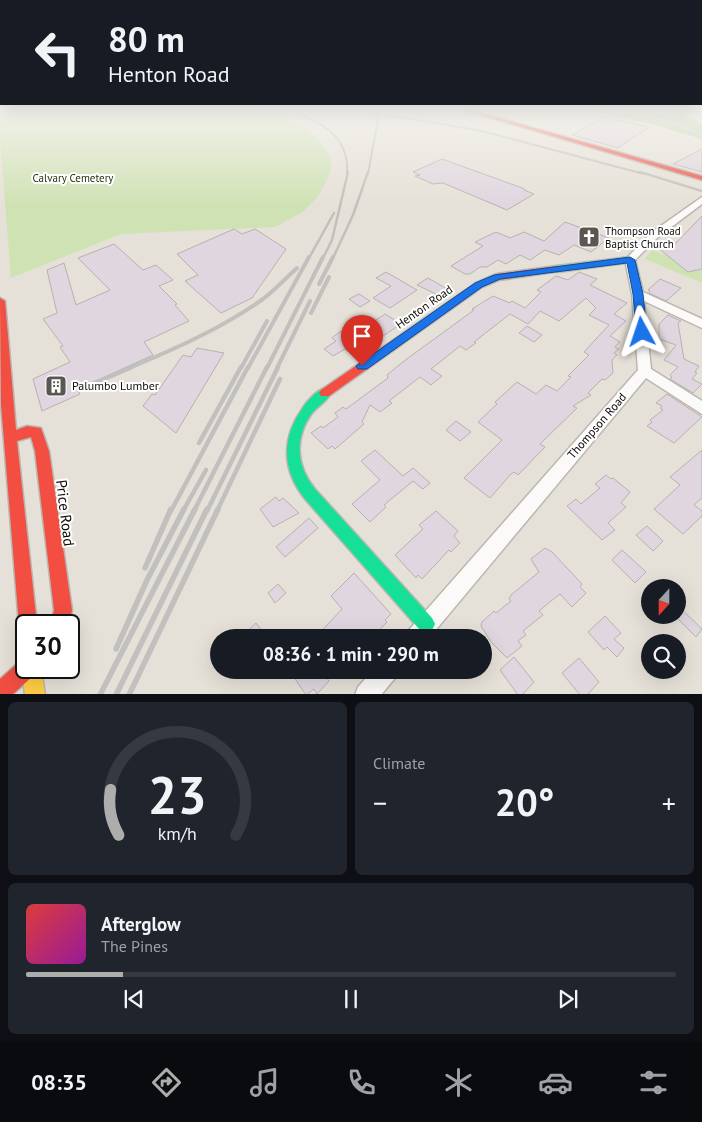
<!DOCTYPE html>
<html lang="en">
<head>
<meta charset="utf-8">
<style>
	:root { --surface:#171b24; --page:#20242c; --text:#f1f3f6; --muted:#9ea1a6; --line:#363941; --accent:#adadab }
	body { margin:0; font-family:"PT Sans",sans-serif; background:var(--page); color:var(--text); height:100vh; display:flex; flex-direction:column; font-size:19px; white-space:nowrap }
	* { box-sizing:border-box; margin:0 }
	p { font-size:16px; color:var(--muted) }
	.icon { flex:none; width:28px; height:28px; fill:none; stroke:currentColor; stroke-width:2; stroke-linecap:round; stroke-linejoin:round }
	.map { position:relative; height:694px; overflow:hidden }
	.panel { display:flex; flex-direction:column; gap:8px; padding:8px; background:#0d0f14; flex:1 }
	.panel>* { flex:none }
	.hud { position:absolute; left:0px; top:0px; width:702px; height:105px; box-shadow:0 5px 20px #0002; background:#171b24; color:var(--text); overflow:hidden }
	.needle { width:32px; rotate:201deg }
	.tools { position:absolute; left:641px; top:579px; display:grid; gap:10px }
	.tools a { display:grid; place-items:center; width:45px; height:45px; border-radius:50%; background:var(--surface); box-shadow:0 5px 20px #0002; font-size:25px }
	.speed { position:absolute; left:15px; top:614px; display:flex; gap:10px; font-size:25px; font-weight:700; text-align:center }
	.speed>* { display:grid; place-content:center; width:65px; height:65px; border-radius:50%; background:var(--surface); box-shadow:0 5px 20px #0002; line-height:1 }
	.speed .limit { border:2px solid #111; border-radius:8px; background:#fff; color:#111 }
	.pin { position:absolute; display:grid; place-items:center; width:42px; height:42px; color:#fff; margin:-51px -21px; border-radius:50% 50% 50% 0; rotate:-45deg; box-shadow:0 0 5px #0007 }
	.pin .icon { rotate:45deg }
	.me { position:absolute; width:55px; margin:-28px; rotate:355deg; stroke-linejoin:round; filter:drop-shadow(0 0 4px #0008) }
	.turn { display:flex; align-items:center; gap:18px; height:105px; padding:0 25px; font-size:22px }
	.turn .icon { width:65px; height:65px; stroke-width:2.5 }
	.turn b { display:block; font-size:35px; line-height:42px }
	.big { font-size:38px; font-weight:700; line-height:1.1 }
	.panel .tile { flex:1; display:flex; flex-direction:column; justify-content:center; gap:8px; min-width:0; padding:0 18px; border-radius:8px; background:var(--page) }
	.panel .dial { align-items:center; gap:0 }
	.dial svg { height:130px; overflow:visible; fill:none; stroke:var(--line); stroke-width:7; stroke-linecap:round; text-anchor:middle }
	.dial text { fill:var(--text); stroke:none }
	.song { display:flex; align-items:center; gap:15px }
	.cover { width:60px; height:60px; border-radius:8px; background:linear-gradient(135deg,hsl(0 70% 55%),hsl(300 70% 35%)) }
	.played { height:5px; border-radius:2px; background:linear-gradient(90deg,var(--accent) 15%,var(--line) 15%) }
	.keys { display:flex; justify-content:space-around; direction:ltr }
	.heat { display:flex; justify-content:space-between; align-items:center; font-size:28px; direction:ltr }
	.panel .tiles { flex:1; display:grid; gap:8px; grid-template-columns:1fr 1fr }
	.tile:last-child { grid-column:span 2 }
	.trip { position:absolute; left:210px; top:629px; width:282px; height:50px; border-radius:25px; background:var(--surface); box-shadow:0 5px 20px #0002; font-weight:700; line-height:50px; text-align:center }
	.tab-bar { display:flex; height:80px; justify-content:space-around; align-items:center; background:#090b0e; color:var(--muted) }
	.tab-bar .icon { width:35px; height:35px }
	.tab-bar .active { color:var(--accent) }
	.tab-bar b { font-size:22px; color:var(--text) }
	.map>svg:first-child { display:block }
	.green { fill:#cfe2b4 }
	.forest { fill:#b8cd97 }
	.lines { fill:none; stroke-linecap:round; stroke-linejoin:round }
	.stream { stroke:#bbcded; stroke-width:2 }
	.building { fill:#dfd6df; stroke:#b6b2b0 }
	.street-casing { stroke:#bbb7b0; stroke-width:3 }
	.fast-casing { stroke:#bbb7b0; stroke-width:3 }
	.slow-casing { stroke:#bbb7b0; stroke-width:3 }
	.jam-casing { stroke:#bbb7b0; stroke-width:3 }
	.street { fill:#fbfaf9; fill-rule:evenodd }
	.fast { fill:#16e098; fill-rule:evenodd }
	.slow { fill:#ffcf43; fill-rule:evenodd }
	.jam { fill:#f24e42; fill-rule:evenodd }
	.rail-far4 { stroke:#c1c0be; stroke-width:2 }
	.rail-far3 { stroke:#c1c0be; stroke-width:2.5 }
	.rail-far2 { stroke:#c1c0be; stroke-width:4 }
	.rail-far1 { stroke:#c1c0be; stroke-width:4.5 }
	.rail { stroke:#c1c0be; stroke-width:5.5 }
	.route { fill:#1a73e8; stroke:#114b97 }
	.labels { text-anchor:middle; stroke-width:4; stroke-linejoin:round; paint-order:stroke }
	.far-park-label { font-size:11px; fill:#23330d; stroke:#fff }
	.far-poi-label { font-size:11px; fill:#0f0c07; stroke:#fff; text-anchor:start }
	.street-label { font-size:12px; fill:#0f0c07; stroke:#fff }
	.poi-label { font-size:12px; fill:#0f0c07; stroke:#fff; text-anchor:start }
	.near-street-label { font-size:15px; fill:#0f0c07; stroke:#fff }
</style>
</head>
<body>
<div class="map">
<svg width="702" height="695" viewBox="0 0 702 695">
	<rect width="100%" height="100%" fill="#e6e1d8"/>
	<g class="green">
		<path d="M0,108H241L281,116L303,127L316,136L326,149L332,165L327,180L317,198L301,213L275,227L121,234L11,278L0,141Z"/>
		<path d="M652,250L702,270V283L645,259Z"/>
	</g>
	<path class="forest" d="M576,108H617L665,115L670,108H683L687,116L702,124V139L655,125Z"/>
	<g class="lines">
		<path class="stream" d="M602,108L668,121L702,135"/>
	</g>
	<g class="building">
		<path d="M604,117L621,121L649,127L618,148L572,135Z"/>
		<path d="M702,149V172L673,164Z"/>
		<path d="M442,159L525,189L524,190L534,194L507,210L443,183L433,184L415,176L420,175L413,172Z"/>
		<path d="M702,216V269L688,272L653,244L656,242L671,248Z"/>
		<path d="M565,222L609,238L591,252L574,245L559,255L545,250L530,260L520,255L506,264L498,260L487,267H480L470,274H465L451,266L483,246L475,242L496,232L510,238L524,232L544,241Z"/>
		<path d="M234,229L242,234L255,229L286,249L252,298L221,313L185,281L198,275L177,254Z"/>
		<path d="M114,244L143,270L156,265L173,280L159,286L177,304L175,305L189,321L144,342L153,355L78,389L80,394L42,411L33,379L70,362L60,347L63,346L43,319L57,313L47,270L64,263L76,305L110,290L78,258Z"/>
		<path d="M386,272L417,290L390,308L373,298L391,286L376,278Z"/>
		<path d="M579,272L597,279L590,285L627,303L614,314L626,321L610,336L620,342L615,347L619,349L614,353L617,355L612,360L613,373L605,380L602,379L588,393L591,395L573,406L577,408L540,444L545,447L518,475L514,472L511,474L490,498L464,478L502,440L478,422L497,404L495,402L517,382L536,394L546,385L557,391L571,377L568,376L589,355L584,352L609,325L589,315L596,308L586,298L559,321L540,311L528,324L510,314L474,342L476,343L466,350L460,346L431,369L442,376L431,385L420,377L389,401L392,403L380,412L370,405L362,422L364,424L335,449L332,446L328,449L311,433L321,426L323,428L338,417L335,413L343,407L346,409L388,378L387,375L404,361L474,310L472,309L493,296L510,303L512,301L525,308L541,292L537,290L556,276L568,280Z"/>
		<path d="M428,278L449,290L440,296L417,285Z"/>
		<path d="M660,279L681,288L666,301L649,293L650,291L648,290Z"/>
		<path d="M359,294L370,301L360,307L349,299Z"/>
		<path d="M385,314L398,322L395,325L398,326L354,355L345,349L333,356L324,349L336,341L332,338L334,336L361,319L370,324Z"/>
		<path d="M668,315L681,321L678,323L684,359L699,366L695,372L697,373L692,379L702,384L693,393L670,379L672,377L670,375L678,367L664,360L676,345L659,339V324Z"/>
		<path d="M527,326L542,335L534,342L519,333Z"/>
		<path d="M197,348L224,353L176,433L143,406L152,394L155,395L183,355L191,357Z"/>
		<path d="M667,394L702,417L674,443L647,426L652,422L650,420L663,410L660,408L662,406L656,403Z"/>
		<path d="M456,421L471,432L460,441L446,430Z"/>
		<path d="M375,450L403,476L413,468L430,483L423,489L413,481L384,505L386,507L370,522L352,504L380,480L361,461Z"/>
		<path d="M702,450V498L694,505L702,511V516L683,534L654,509L680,485L670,477Z"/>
		<path d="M606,475L611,479L613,478L630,492L621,503L626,507L608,523L615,530L602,540L567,506L576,499L581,504L600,488L595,484Z"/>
		<path d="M276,497L279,501L283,498L299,513L273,527L260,509Z"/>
		<path d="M436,511L458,531L454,536L460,543L451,552L449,550L422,579L418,575L416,578L395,555L423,529L419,525Z"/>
		<path d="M309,518L318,528L285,557L276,547Z"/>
		<path d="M647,526L663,541L653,551L636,535Z"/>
		<path d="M545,548L552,552L582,584L580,587L586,593L572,607L560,594L551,601L539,611L543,615L523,631L526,635L518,641L522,646L507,658L491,642L481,626L482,622L494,611L496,613L511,601L509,599L511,595L539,572L531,559Z"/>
		<path d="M622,550L646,572L635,583L612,560Z"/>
		<path d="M354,573L391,614L385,620L387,622L372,638H315L342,609L331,596Z"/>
		<path d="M278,584L286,593L275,603L268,593Z"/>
		<path d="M678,606L702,629L696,637L674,615H678Z"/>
		<path d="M605,616L621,633L614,639L624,648L617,657L607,647L604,650L588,632Z"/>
		<path d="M256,623L267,638H240Z"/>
		<path d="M514,657L534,682L522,695H518L500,670Z"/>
		<path d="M579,658L599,682L587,695H580L562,673Z"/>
		<path d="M289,670H321L329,681L317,694L314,689L306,695Z"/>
	</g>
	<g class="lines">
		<g class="street-casing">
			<g id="street">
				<path d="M702,197V204L658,237L635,260L643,292L702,319V328L644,301L651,369L702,401V414L646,378L429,638H405L408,631L638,370L632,294L625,260L651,233Z"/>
				<path d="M373,670H398L395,678L381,695H355L358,687Z"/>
			</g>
		</g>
		<g class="fast-casing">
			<g id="fast">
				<path d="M630,257L635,260L633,262L557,272L552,269L557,266Z"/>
				<path d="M325,388L329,390L331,393C327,401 318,406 312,413C294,438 296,466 315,489L432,618L435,624L432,630L426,633L420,630L305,499C282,470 281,439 302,409C307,401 316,391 325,388Z"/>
			</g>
		</g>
		<g class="slow-casing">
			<path id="slow" d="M25,661L26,668H41L45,695H25L22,668Z"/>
		</g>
		<g class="jam-casing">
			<g id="jam">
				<path d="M457,108H464L702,176V180Z"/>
				<path d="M557,266L560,267V271L499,280L482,287L329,396H321L319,393L321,390L476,283L497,274Z"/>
				<path d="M0,298L5,301L16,430L27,426L41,428L49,451L72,610L69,626L51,625L54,610L35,451L31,437L17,441L37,625H26V633L22,631L19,625L1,404Z"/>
				<path d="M26,659V668H36L34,675L12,695H0V679L20,661Z"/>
			</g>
		</g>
		<use href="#street" class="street"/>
		<use href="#fast" class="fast"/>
		<use href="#slow" class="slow"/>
		<use href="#jam" class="jam"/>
		<g class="rail-far4">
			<path d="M280,108C314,118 350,132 347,174"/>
			<path d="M347,108L482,131L644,174"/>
			<path d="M368,174L380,108"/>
		</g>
		<g class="rail-far3">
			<path d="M640,172L702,191"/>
			<path d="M309,258L334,213"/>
			<path d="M323,258L332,240L348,172"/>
			<path d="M333,258L353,215L368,172"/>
		</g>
		<g class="rail-far2">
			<path d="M319,284L333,257"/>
			<path d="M311,313L329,277"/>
			<path d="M129,368C175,349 222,328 263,299C275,290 286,278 297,268"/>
			<path d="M241,368L267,321"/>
			<path d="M248,368L309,257"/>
			<path d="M267,368L323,257"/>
			<path d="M277,368L310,301"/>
		</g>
		<g class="rail-far1">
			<path d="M88,386L132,367"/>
			<path d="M199,443L241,367"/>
			<path d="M171,511L248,367"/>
			<path d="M183,511L206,470"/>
			<path d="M194,511L267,367"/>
			<path d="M207,511L278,367"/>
			<path d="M217,511L280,379"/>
		</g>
		<g class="rail">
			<path d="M145,568L171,509"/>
			<path d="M116,649L147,580L184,509"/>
			<path d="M100,695L195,509"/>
			<path d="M116,695L207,509"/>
			<path d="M129,695L218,509"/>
		</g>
	</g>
	<linearGradient id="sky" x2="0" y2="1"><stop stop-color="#96beea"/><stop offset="0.53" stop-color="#f4f2ed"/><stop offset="1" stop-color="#f4f2ed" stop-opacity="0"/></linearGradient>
	<rect width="702" height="205" fill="url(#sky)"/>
	<path class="route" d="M630,257L635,260L643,294L647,332L645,335L642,336L636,332L633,294L627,263L500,279L482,287L367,369H358L356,366L475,283L494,275Z"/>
	<defs>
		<g id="church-square" transform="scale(1.125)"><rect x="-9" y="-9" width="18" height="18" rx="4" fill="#5a5750" stroke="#fff"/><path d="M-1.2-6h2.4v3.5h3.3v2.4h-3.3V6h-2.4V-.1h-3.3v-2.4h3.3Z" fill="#fff"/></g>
		<g id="building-square" transform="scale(1.125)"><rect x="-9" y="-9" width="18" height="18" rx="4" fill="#5a5750" stroke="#fff"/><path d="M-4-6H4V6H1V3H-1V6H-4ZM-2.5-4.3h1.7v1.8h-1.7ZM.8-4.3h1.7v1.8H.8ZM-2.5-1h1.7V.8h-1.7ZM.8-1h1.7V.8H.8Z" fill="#fff"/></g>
	</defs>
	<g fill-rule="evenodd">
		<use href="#church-square" x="589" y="237"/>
		<use href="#building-square" x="56" y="386"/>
	</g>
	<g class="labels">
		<g class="far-park-label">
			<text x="73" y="182">Calvary Cemetery</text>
		</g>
		<g class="far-poi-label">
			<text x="605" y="235">Thompson Road<tspan x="605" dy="13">Baptist Church</tspan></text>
		</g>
		<g class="street-label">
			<text transform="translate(424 307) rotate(-35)" y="4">Henton Road</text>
			<text transform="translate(597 426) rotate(-49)" y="4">Thompson Road</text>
		</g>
		<g class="poi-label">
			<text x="72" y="390">Palumbo Lumber</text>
		</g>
		<g class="near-street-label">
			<text transform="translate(65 513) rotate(83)" y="5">Price Road</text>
		</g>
	</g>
</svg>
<div class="tools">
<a><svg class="needle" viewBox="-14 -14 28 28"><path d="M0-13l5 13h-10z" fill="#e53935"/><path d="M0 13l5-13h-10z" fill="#9ea1a6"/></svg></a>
<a><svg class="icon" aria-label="search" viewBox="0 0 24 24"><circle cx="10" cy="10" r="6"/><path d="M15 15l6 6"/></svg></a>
</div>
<div class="speed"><div class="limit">30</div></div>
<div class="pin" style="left:362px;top:366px;background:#d93025"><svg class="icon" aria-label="arrive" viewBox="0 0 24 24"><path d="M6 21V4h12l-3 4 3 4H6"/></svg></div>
<svg class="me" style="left:642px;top:332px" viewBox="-20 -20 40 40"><path d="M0-17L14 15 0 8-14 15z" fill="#1a73e8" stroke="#fff" stroke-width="4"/></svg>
<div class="trip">08:36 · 1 min · 290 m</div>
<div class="hud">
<div class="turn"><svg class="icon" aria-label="left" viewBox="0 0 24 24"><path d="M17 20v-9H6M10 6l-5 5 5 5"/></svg><div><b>80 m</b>Henton Road</div></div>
</div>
</div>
<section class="panel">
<div class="tiles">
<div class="tile dial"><svg viewBox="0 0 100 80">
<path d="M14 69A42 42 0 1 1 86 69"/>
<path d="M14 69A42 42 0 0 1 9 41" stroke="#adadab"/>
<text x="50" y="56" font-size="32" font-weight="700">23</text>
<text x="50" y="72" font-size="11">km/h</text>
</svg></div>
<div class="tile"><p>Climate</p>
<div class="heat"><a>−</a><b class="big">20°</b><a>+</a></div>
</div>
<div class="tile">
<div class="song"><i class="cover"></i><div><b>Afterglow</b><p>The Pines</p></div></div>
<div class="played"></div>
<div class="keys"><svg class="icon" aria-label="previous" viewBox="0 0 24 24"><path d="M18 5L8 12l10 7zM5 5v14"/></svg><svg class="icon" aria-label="pause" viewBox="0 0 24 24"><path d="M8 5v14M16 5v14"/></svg><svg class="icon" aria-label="next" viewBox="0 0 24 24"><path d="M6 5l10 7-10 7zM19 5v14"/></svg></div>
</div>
</div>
</section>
<nav class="tab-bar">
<b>08:35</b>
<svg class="icon active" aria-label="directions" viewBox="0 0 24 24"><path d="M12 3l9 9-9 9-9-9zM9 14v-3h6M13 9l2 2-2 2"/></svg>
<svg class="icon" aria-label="music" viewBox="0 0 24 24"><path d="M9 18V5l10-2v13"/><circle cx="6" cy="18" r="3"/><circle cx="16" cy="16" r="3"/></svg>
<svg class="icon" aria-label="phone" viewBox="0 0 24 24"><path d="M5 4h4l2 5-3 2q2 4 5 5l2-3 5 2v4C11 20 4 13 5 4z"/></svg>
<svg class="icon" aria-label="climate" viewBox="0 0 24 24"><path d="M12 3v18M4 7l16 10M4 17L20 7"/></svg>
<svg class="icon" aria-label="car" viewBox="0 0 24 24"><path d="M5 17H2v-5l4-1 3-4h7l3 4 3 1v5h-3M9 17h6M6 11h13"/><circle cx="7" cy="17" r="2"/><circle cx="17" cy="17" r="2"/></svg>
<svg class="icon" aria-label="filters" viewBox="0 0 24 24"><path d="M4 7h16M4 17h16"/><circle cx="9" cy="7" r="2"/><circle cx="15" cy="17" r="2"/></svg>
</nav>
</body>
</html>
